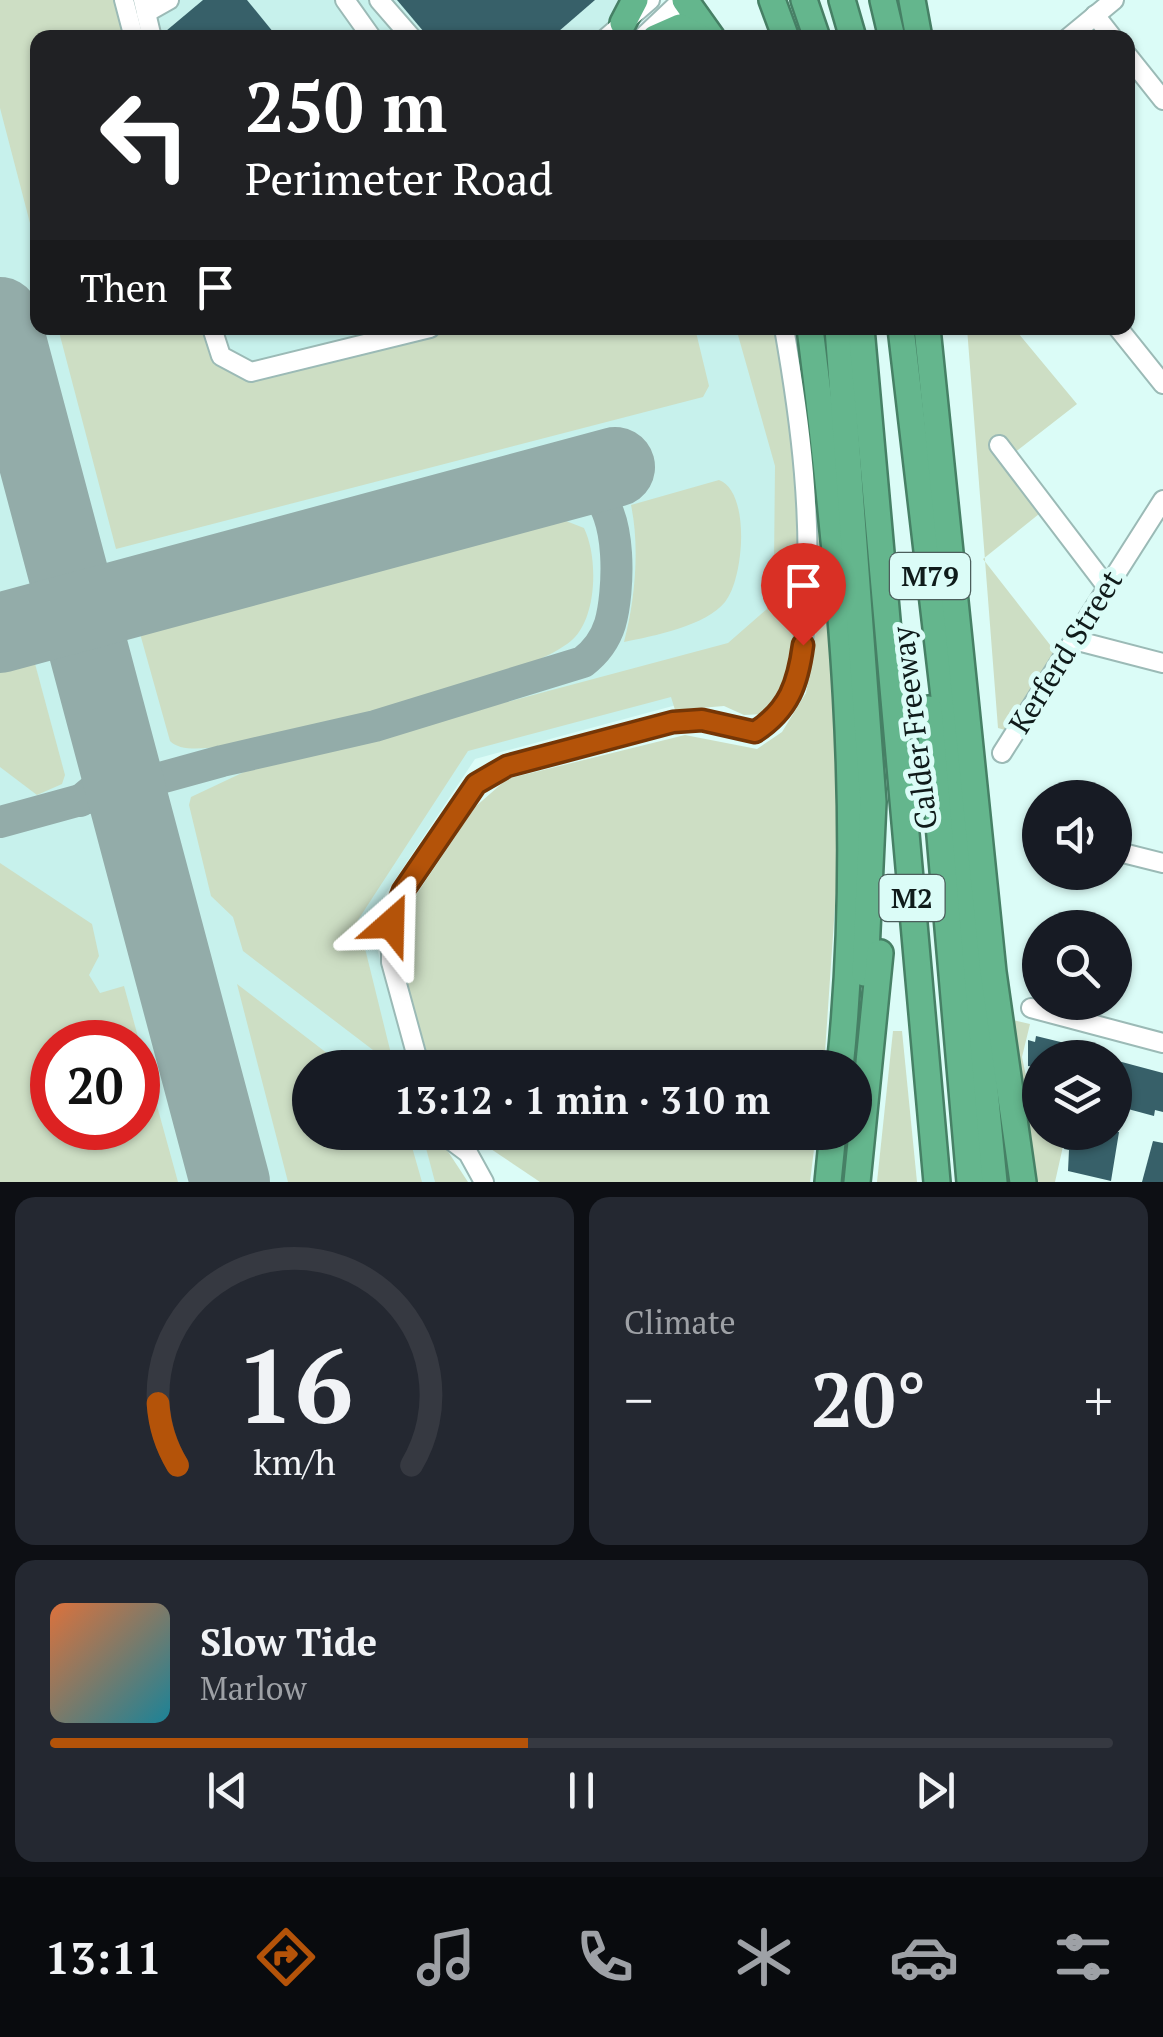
<!DOCTYPE html>
<html lang="en">
<head>
<meta charset="utf-8">
<style>
	:root { --surface:#171b24; --page:#242831; --text:#f1f3f6; --muted:#9ea1a6; --line:#363941; --accent:#b45309 }
	body { margin:0; font-family:"PT Serif",serif; background:var(--page); color:var(--text); height:100vh; display:flex; flex-direction:column; font-size:38px; white-space:nowrap }
	* { box-sizing:border-box; margin:0 }
	p { font-size:32px; color:var(--muted) }
	.icon { flex:none; width:55px; height:55px; fill:none; stroke:currentColor; stroke-width:2; stroke-linecap:round; stroke-linejoin:round }
	.map { position:relative; height:1182px; overflow:hidden }
	.sheet { display:flex; flex-direction:column; gap:15px; padding:15px; background:#0d0f14; flex:1 }
	.sheet>* { flex:none }
	.top-card { position:absolute; left:30px; top:30px; width:1105px; height:305px; border-radius:20px; box-shadow:0 2px 8px #0004; background:#202124; color:#fff; overflow:hidden }
	.buttons { position:absolute; left:1022px; top:780px; display:grid; gap:20px }
	.buttons a { display:grid; place-items:center; width:110px; height:110px; border-radius:50%; background:var(--surface); box-shadow:0 2px 8px #0004; font-size:50px }
	.speed { position:absolute; left:30px; top:1020px; display:flex; gap:20px; font-size:50px; font-weight:700; text-align:center }
	.speed>* { display:grid; place-content:center; width:130px; height:130px; border-radius:50%; background:var(--surface); box-shadow:0 2px 8px #0004; line-height:1 }
	.speed .limit { border:15px solid #d22; background:#fff; color:#111 }
	.pin { position:absolute; display:grid; place-items:center; width:85px; height:85px; color:#fff; margin:-102px -42px; border-radius:50% 50% 50% 0; rotate:-45deg; box-shadow:0 0 10px #0007 }
	.pin .icon { rotate:45deg }
	.me { position:absolute; width:110px; margin:-55px; rotate:25deg; stroke-linejoin:round; filter:drop-shadow(0 0 8px #0008) }
	.turn { display:flex; align-items:center; gap:35px; height:210px; padding:0 50px; font-size:45px }
	.turn .icon { width:130px; height:130px; stroke-width:2.5 }
	.turn b { display:block; font-size:70px; line-height:85px }
	.then { display:flex; align-items:center; height:95px; padding:0 50px; background:#0003; gap:20px; font-size:38px }
	.big { font-size:75px; font-weight:800; line-height:1.1 }
	.sheet .card { flex:1; display:flex; flex-direction:column; justify-content:center; gap:15px; min-width:0; padding:0 35px; border-radius:20px; background:var(--page) }
	.sheet .dial { align-items:center; gap:0 }
	.dial svg { height:260px; overflow:visible; fill:none; stroke:var(--line); stroke-width:7; stroke-linecap:round; text-anchor:middle }
	.dial text { fill:var(--text); stroke:none }
	.song { display:flex; align-items:center; gap:30px }
	.cover { width:120px; height:120px; border-radius:15px; background:linear-gradient(135deg,hsl(20 70% 55%),hsl(190 70% 35%)) }
	.played { height:10px; border-radius:5px; background:linear-gradient(90deg,var(--accent) 45%,var(--line) 45%) }
	.keys { display:flex; justify-content:space-around; direction:ltr }
	.heat { display:flex; justify-content:space-between; align-items:center; font-size:55px; direction:ltr }
	.sheet .tiles { flex:1; display:grid; gap:15px; grid-template-columns:1fr 1fr }
	.card:last-child { grid-column:span 2 }
	.trip { position:absolute; left:292px; top:1050px; width:580px; height:100px; border-radius:50px; background:var(--surface); box-shadow:0 2px 8px #0004; font-weight:800; line-height:100px; text-align:center }
	.tab-bar { display:flex; height:160px; justify-content:space-around; align-items:center; background:#090b0e; color:var(--muted) }
	.tab-bar .icon { width:70px; height:70px }
	.tab-bar .selected { color:var(--accent) }
	.tab-bar b { font-size:45px; color:var(--text) }
	.map>svg:first-child { display:block }
	.built { fill:#c7f1ec; fill-rule:evenodd }
	.green { fill:#cddec4; fill-rule:evenodd }
	.lines { fill:none; stroke-linecap:round; stroke-linejoin:round }
	.taxiway { stroke:#93aca9; stroke-width:32 }
	.runway { stroke:#93aca9; stroke-width:80 }
	.building { fill:#376069 }
	.minor-casing { stroke:#9bbab6; stroke-width:22 }
	.highway-casing { stroke:#468065; stroke-width:30 }
	.minor { stroke:#fff; stroke-width:18 }
	.highway { stroke:#64b68d; stroke-width:25 }
	.route-casing { stroke:#753606; stroke-width:25 }
	.route { stroke:#b45309; stroke-width:18 }
	.labels { text-anchor:middle; stroke-width:10; stroke-linejoin:round; paint-order:stroke }
	.shield { fill:#dbfcf7; stroke:#4c5e5c; stroke-width:2.5 }
	.shield-label { font-size:28px; font-weight:bold; fill:#0f1b1a }
	.street-label { font-size:30px; fill:#0f1b1a; stroke:#dbfcf7 }
</style>
</head>
<body>
<div class="map">
<svg width="1163" height="1182" viewBox="0 0 1163 1182">
	<rect width="100%" height="100%" fill="#dbfcf7"/>
	<path class="built" d="M0,0H618L647,37L38,38V328H773L781,677L475,759L369,919L409,1067L310,1068V1132L426,1133L439,1182H0ZM52,1042H138V1128H52Z"/>
	<g class="green">
		<path d="M0,0H115L125,37L38,38L37,250L0,108Z"/>
		<path d="M58,328H203L211,357L243,374L423,328H695L709,386L703,397L116,549Z"/>
		<path d="M736,328H777L799,469V637L790,678L765,714L744,715L724,706L675,710L671,697L468,751L358,920L394,1066L243,951L233,917L211,896L189,805L191,797L244,772L728,643L767,609L774,562L775,466Z"/>
		<path d="M794,328H801L831,542L842,803L824,1067H431L401,963L406,910L475,807L507,779L685,735L757,749L782,732L806,693L818,617L815,466Z"/>
		<path d="M967,328H1014L1077,404L1014,453L1044,510L983,559L1058,655L1012,732L998,728Z"/>
		<path d="M719,480C751,492 744,579 725,602C706,626 653,636 624,642C635,601 640,547 631,505Z"/>
		<path d="M566,521L584,528C598,557 597,613 575,637C538,677 339,719 279,733C254,738 188,760 170,741L139,630Z"/>
		<path d="M34,660L65,775L62,784L37,795L0,767V669Z"/>
		<path d="M0,863L92,924L99,956L89,975L100,993L124,986L178,1182H0ZM52,1042H138V1128H52Z"/>
		<path d="M237,984L345,1067L310,1068V1132L408,1133L422,1182H288Z"/>
		<path d="M1013,1020L1030,1024L1022,1057L1027,1081L1040,1084V1132L1066,1133L1055,1182H1034Z"/>
		<path d="M893,1031H902L917,1182H877Z"/>
		<path d="M422,1133L445,1147L468,1182H435Z"/>
		<path d="M467,1133H816L810,1182H540Z"/>
	</g>
	<g class="lines">
		<g class="taxiway">
			<path d="M80,801L105,780L114,746"/>
			<path d="M0,822L222,761L375,726L583,662C596,652 605,640 610,624C619,593 623,511 592,491C571,477 546,487 524,491"/>
		</g>
		<g class="runway">
			<path d="M0,317L230,1182"/>
			<path d="M0,633L615,467"/>
		</g>
	</g>
	<g class="building">
		<path d="M203,0H247L278,38H172L166,31Z"/>
		<path d="M397,0H595L551,38H429Z"/>
		<path d="M1036,1036L1081,1047L1078,1058H1040V1068L1028,1066V1040L1035,1042Z"/>
		<path d="M1118,1061L1163,1073V1112L1155,1110L1154,1116L1128,1109L1125,1119L1115,1117Z"/>
		<path d="M1095,1132H1119L1111,1181L1068,1171L1069,1150L1064,1149L1068,1133L1094,1138Z"/>
		<path d="M1153,1141L1163,1143V1182H1142Z"/>
	</g>
	<g class="lines">
		<g class="minor-casing">
			<g id="minor">
				<path d="M124,0L134,38"/>
				<path d="M143,0L152,38"/>
				<path d="M345,0L372,38"/>
				<path d="M379,0L412,38"/>
				<path d="M146,13L169,0"/>
				<path d="M1095,15L1113,38"/>
				<path d="M643,37L682,0"/>
				<path d="M606,38L650,0"/>
				<path d="M1068,38L1114,0"/>
				<path d="M1128,56L1163,100"/>
				<path d="M212,328L221,356L251,372L430,328"/>
				<path d="M1118,328L1163,384"/>
				<path d="M999,445L1107,587"/>
				<path d="M1074,640L1163,663"/>
				<path d="M1002,753L1163,500"/>
				<path d="M1115,851L1163,863"/>
				<path d="M1031,1008L1163,1043"/>
				<path d="M420,1068L391,962V924L403,891L476,784L507,765L673,722L702,720L755,732C771,722 783,711 792,694C803,671 803,644 805,619C813,520 801,424 784,328"/>
				<path d="M440,1132L468,1153L484,1182"/>
			</g>
		</g>
		<g class="highway-casing">
			<g id="highway">
				<path d="M685,0L712,38"/>
				<path d="M772,0L786,38"/>
				<path d="M804,0L817,38"/>
				<path d="M842,0L853,38"/>
				<path d="M883,0L892,38"/>
				<path d="M912,0L919,38"/>
				<path d="M623,23L635,0"/>
				<path d="M655,38L680,27L701,38"/>
				<path d="M810,328C841,575 866,818 840,1068"/>
				<path d="M838,328L873,802L865,973"/>
				<path d="M861,328L937,1182"/>
				<path d="M901,328L959,825L994,1182"/>
				<path d="M927,328L993,972L1023,1182"/>
				<path d="M929,709L970,1182"/>
				<path d="M828,1182L833,1132"/>
				<path d="M857,1182L880,953"/>
			</g>
		</g>
		<use href="#minor" class="minor"/>
		<use href="#highway" class="highway"/>
	</g>
	<g class="lines">
		<g class="route-casing">
			<path id="route" d="M391,924L403,891L476,784L507,766L673,722L702,720L755,732C789,710 798,683 803,645"/>
		</g>
		<use href="#route" class="route"/>
	</g>
	<g class="labels">
		<g class="shield">
			<rect x="890" y="553" width="80" height="46" rx="8"/>
			<rect x="879.5" y="875" width="65" height="46" rx="8"/>
		</g>
		<g class="shield-label">
			<text x="930" y="586">M79</text>
			<text x="912" y="908">M2</text>
		</g>
		<g class="street-label">
			<text transform="translate(1066 652) rotate(-58)" y="10">Kerferd Street</text>
			<text transform="translate(915 728) rotate(-97)" y="10">Calder Freeway</text>
		</g>
	</g>
</svg>
<div class="buttons">
<a><svg class="icon" aria-label="sound" viewBox="0 0 24 24"><path d="M4 9h4l5-4v14l-5-4H4zM17 9q2 3 0 6"/></svg></a>
<a><svg class="icon" aria-label="search" viewBox="0 0 24 24"><circle cx="10" cy="10" r="6"/><path d="M15 15l6 6"/></svg></a>
<a><svg class="icon" aria-label="layers" viewBox="0 0 24 24"><path d="M12 4l9 5-9 5-9-5zM3 14l9 5 9-5"/></svg></a>
</div>
<div class="speed"><div class="limit">20</div></div>
<div class="pin" style="left:803px;top:645px;background:#d93025"><svg class="icon" aria-label="arrive" viewBox="0 0 24 24"><path d="M6 21V4h12l-3 4 3 4H6"/></svg></div>
<svg class="me" style="left:391px;top:924px" viewBox="-20 -20 40 40"><path d="M0-17L14 15 0 8-14 15z" fill="#b45309" stroke="#fff" stroke-width="4"/></svg>
<div class="trip">13:12 · 1 min · 310 m</div>
<div class="top-card">
<div class="turn"><svg class="icon" aria-label="left" viewBox="0 0 24 24"><path d="M17 20v-9H6M10 6l-5 5 5 5"/></svg><div><b>250 m</b>Perimeter Road</div></div>
<div class="then">Then<svg class="icon" aria-label="arrive" viewBox="0 0 24 24"><path d="M6 21V4h12l-3 4 3 4H6"/></svg></div>
</div>
</div>
<section class="sheet">
<div class="tiles">
<div class="card dial"><svg viewBox="0 0 100 80">
<path d="M14 69A42 42 0 1 1 86 69"/>
<path d="M14 69A42 42 0 0 1 8 50" stroke="#b45309"/>
<text x="50" y="56" font-size="32" font-weight="700">16</text>
<text x="50" y="72" font-size="11">km/h</text>
</svg></div>
<div class="card"><p>Climate</p>
<div class="heat"><a>−</a><b class="big">20°</b><a>+</a></div>
</div>
<div class="card">
<div class="song"><i class="cover"></i><div><b>Slow Tide</b><p>Marlow</p></div></div>
<div class="played"></div>
<div class="keys"><svg class="icon" aria-label="previous" viewBox="0 0 24 24"><path d="M18 5L8 12l10 7zM5 5v14"/></svg><svg class="icon" aria-label="pause" viewBox="0 0 24 24"><path d="M8 5v14M16 5v14"/></svg><svg class="icon" aria-label="next" viewBox="0 0 24 24"><path d="M6 5l10 7-10 7zM19 5v14"/></svg></div>
</div>
</div>
</section>
<nav class="tab-bar">
<b>13:11</b>
<svg class="icon selected" aria-label="directions" viewBox="0 0 24 24"><path d="M12 3l9 9-9 9-9-9zM9 14v-3h6M13 9l2 2-2 2"/></svg>
<svg class="icon" aria-label="music" viewBox="0 0 24 24"><path d="M9 18V5l10-2v13"/><circle cx="6" cy="18" r="3"/><circle cx="16" cy="16" r="3"/></svg>
<svg class="icon" aria-label="phone" viewBox="0 0 24 24"><path d="M5 4h4l2 5-3 2q2 4 5 5l2-3 5 2v4C11 20 4 13 5 4z"/></svg>
<svg class="icon" aria-label="climate" viewBox="0 0 24 24"><path d="M12 3v18M4 7l16 10M4 17L20 7"/></svg>
<svg class="icon" aria-label="car" viewBox="0 0 24 24"><path d="M5 17H2v-5l4-1 3-4h7l3 4 3 1v5h-3M9 17h6M6 11h13"/><circle cx="7" cy="17" r="2"/><circle cx="17" cy="17" r="2"/></svg>
<svg class="icon" aria-label="filters" viewBox="0 0 24 24"><path d="M4 7h16M4 17h16"/><circle cx="9" cy="7" r="2"/><circle cx="15" cy="17" r="2"/></svg>
</nav>
</body>
</html>
